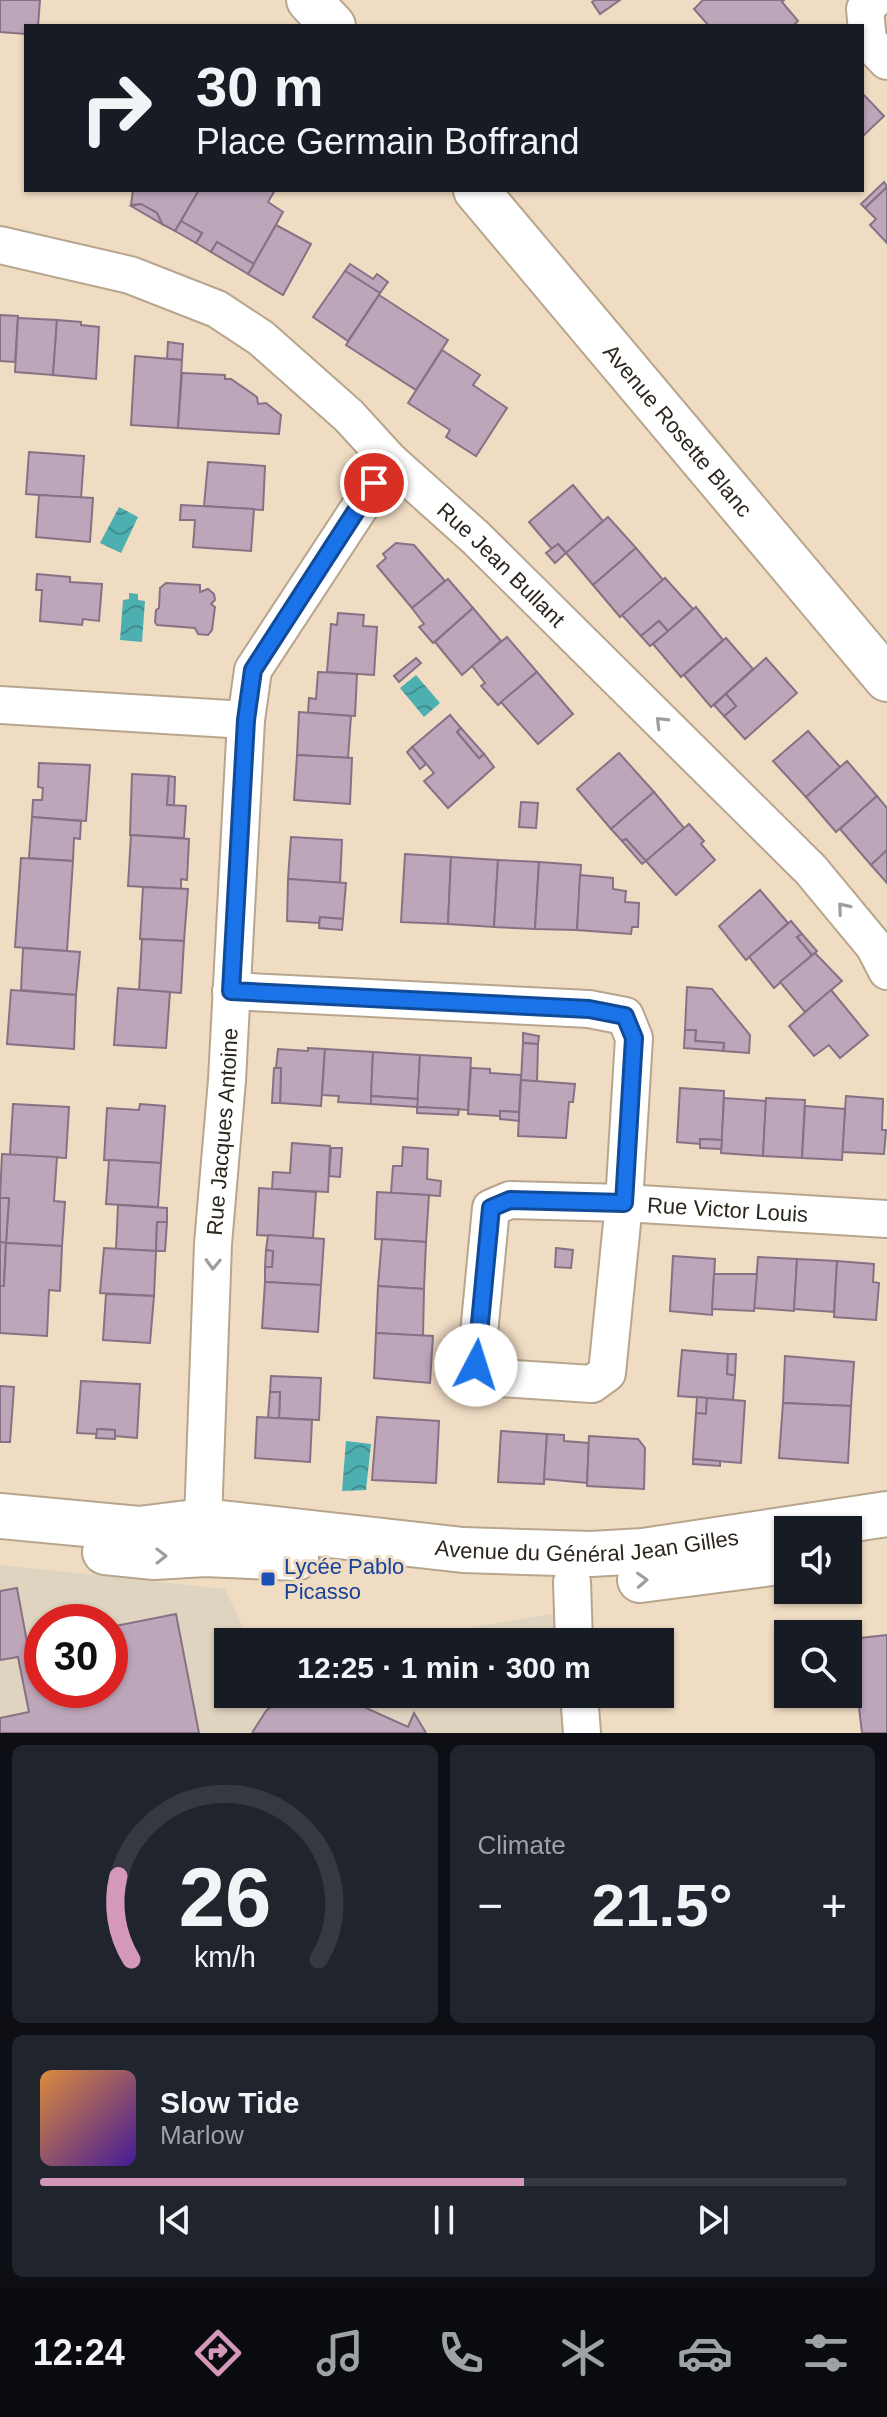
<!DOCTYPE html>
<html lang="en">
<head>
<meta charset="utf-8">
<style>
	:root { --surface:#171b24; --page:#20242c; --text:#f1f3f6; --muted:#9ea1a6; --line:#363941; --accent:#d499ba }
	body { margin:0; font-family:Helvetica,sans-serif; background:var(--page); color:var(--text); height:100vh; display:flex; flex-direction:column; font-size:30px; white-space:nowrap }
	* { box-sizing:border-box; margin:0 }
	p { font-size:26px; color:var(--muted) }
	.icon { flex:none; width:44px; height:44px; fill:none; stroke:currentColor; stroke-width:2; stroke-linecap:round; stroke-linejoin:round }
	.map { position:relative; height:1733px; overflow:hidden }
	.drawer { display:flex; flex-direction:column; gap:12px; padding:12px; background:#0d0f14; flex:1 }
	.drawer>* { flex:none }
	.banner { position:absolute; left:24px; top:24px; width:840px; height:168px; border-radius:0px; box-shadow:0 2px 6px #0004; background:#171b24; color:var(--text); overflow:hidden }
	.buttons { position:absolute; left:774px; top:1516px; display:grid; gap:16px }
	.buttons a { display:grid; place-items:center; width:88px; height:88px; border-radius:0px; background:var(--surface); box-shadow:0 2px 6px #0004; font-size:40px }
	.speed { position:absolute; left:24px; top:1604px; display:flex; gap:16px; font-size:40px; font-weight:700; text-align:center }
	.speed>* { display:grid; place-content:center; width:104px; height:104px; border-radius:50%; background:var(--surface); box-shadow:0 2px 6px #0004; line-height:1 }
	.speed .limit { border:12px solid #d22; background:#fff; color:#111 }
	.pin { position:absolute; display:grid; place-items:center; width:68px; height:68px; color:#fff; margin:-34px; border:4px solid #fff; border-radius:50%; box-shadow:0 2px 8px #0007 }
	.me { position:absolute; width:88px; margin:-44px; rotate:5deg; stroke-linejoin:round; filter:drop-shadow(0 0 6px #0008) }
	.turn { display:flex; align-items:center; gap:28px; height:168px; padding:0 40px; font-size:36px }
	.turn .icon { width:104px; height:104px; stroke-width:2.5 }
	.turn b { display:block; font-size:56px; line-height:68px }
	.big { font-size:60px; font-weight:800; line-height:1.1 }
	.drawer .card { flex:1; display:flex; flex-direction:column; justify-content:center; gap:12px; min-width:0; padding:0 28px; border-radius:12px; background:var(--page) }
	.drawer .dial { align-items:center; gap:0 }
	.dial svg { height:208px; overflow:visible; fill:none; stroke:var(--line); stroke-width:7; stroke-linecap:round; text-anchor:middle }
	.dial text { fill:var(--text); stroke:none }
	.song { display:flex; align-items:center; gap:24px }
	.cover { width:96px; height:96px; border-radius:12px; background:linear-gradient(135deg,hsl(30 70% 55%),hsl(260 70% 35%)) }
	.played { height:8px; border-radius:4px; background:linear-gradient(90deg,var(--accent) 60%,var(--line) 60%) }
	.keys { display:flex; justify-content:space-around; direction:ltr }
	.heat { display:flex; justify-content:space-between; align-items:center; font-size:44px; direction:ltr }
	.drawer .tiles { flex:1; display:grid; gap:12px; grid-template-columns:1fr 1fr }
	.card:last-child { grid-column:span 2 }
	.trip { position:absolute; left:214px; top:1628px; width:460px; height:80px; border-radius:0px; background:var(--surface); box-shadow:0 2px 6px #0004; font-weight:800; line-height:80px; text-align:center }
	.tabs { display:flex; height:128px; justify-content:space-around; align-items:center; background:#090b0e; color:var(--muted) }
	.tabs .icon { width:56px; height:56px }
	.tabs .current { color:var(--accent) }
	.tabs b { font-size:36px; color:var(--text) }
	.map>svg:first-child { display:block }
	.education { fill:#ded4bf; fill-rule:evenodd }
	.water { fill:url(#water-waves) }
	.building { fill:#bea6ba; stroke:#877184; stroke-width:2 }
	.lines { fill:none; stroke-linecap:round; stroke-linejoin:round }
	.minor-casing { stroke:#b7a58d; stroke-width:40 }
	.major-casing { stroke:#b7a58d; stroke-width:48 }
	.minor { stroke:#fff; stroke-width:36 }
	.major { stroke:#fff; stroke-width:44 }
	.oneway { stroke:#a09d99 }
	.route-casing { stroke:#114b97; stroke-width:20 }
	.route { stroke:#1a73e8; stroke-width:14 }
	.transit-dot { fill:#1a4fb4; stroke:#efdcc3; stroke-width:3 }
	.labels { text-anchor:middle; stroke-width:6; stroke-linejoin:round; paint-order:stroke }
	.street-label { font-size:22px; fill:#2d261d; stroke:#efdcc3 }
	.transit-label { font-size:22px; fill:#164399; stroke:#efdcc3; text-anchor:start }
</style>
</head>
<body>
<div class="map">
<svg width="887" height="1733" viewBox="0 0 887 1733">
	<defs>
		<pattern id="water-waves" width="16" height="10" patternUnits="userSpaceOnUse" patternTransform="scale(2)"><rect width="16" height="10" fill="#4dafb0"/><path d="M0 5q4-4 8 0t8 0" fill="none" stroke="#408e8f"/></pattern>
	</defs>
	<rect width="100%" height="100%" fill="#efdcc3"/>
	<g class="education">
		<path d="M0,1565L225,1589L250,1642H228V1694H594L598,1733H0ZM42,1622H110V1690H42Z"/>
		<path d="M586,1608L589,1642H386Z"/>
	</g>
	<g class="water">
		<path d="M119,507L138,517L121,553L100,543Z"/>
		<path d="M129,593L138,594V600L145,601L142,642L120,640L123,600L129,599Z"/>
		<path d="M416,675L440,703L424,717L400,688Z"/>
		<path d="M346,1441L371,1444L366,1490L342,1491Z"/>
	</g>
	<g class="building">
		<path d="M0,0H40L38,26H26V34L0,32Z"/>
		<path d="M595,0H620L600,14L592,2Z"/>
		<path d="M703,0H784L782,2L798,21L793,26H709L694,9Z"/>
		<path d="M862,93L884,116L862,137Z"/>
		<path d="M884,182L887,187L865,208L861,204Z"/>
		<path d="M887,187V243L870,225L876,219L865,208Z"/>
		<path d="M133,190H199L175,231L162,224L157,213L141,204L131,205Z"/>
		<path d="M199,190H270L274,192L268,202L283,212L254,264L217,242L211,252L196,243L202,233L181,221Z"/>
		<path d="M141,204L157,213L162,224L131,206Z"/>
		<path d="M181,221L202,233L196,243L175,231Z"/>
		<path d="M276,225L311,244L283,295L248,274Z"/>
		<path d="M217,242L254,264L248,274L211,252Z"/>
		<path d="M350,264L373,279L377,274L388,282L380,293L345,271Z"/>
		<path d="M345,271L380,293L348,341L313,317Z"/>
		<path d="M379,295L448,340L416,390L346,345Z"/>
		<path d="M0,315L18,316L15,362L0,361Z"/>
		<path d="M18,318L57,320L53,375L15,372Z"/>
		<path d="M57,320L81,322V325L99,327L96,379L53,375Z"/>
		<path d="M168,342L183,344L182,360L167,359Z"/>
		<path d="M442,350L480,375L473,385L507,408L476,456L446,437L450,430L408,403Z"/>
		<path d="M135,356L182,360L178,428L131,425Z"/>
		<path d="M182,373L225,375V379H231L257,397L258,404L266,403L281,415L279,434L178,428Z"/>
		<path d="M29,452L84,456L81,498L26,494Z"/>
		<path d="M208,462L265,466L263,510L204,506Z"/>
		<path d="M573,485L603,521L566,553L558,544L552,549L529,522Z"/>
		<path d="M39,495L93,498L90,542L36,537Z"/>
		<path d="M181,505L254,509L251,551L193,547L195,520H180Z"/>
		<path d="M608,517L636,548L593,585L566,553Z"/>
		<path d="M396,543L414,545L445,581L412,608L377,566L386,558L383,554Z"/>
		<path d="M558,544L566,553L555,563L546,553Z"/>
		<path d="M636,548L663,580L620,617L593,585Z"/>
		<path d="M37,574L70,577V582L102,584L99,621L83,619L82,625L40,621L42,590H36Z"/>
		<path d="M665,578L693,609L668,631L659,621L641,636L622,615Z"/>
		<path d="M448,579L473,608L433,643L419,627L424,624L412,608Z"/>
		<path d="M166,583L200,585V592L208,589L214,594L215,600L211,604L215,607L212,630L208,635L198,634L195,628L157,625L155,622L156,610L159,608L160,588Z"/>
		<path d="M696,607L723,640L681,677L653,644Z"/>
		<path d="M473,608L501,641L462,675L435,642Z"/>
		<path d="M338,613L364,615L363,626L377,627L374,675L327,672L331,624L337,625Z"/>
		<path d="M659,621L668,631L650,646L641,636Z"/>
		<path d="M507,637L537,672L498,705L481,686L485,683L472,666Z"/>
		<path d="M726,638L753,669L711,707L684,675Z"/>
		<path d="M416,658L421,663L399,682L394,676Z"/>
		<path d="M766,658L797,693L745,739L724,716L736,706L726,694Z"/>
		<path d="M318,672L357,674L355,716L308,713L309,698L316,699Z"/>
		<path d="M537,672L573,714L538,744L501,702Z"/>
		<path d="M726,694L736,706L724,716L714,705Z"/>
		<path d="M299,712L351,716L348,758L297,755Z"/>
		<path d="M450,715L461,728L457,732L479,758L484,754L494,767L448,808L424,781L434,773L412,747Z"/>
		<path d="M461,728L484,754L479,758L457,732Z"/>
		<path d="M808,731L840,767L806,797L773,761Z"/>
		<path d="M412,747L426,764L420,769L407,752Z"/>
		<path d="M619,753L654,792L611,829L577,789Z"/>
		<path d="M297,755L352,758L350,804L294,800Z"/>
		<path d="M847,761L877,796L836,832L806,797Z"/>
		<path d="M39,763L90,765L86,821L32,817L33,800H42L43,788L38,787Z"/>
		<path d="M132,774L169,776L167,805L186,806L184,838L130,835Z"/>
		<path d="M169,776L175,777L174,805H167Z"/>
		<path d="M654,792L684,828L646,861L626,839L622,841L611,829Z"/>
		<path d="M877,796L887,808V850L871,865L840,829Z"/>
		<path d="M521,802L538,803L536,828L519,827Z"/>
		<path d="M32,817L81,821L80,839L74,838L73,861L29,858Z"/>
		<path d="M689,824L704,841L701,844L715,860L676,895L646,861Z"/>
		<path d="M131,835L189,839L187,880L181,879V889L128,886Z"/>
		<path d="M291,837L342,840L340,883L288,879Z"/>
		<path d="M626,839L646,861L642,864L622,841Z"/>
		<path d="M887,850V883L871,865Z"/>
		<path d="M405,854L451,857L448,924L401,922Z"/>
		<path d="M451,857L498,860L494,927L448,924Z"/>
		<path d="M21,858L73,861L67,951L15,947Z"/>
		<path d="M498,860L539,862L535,929L494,927Z"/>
		<path d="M539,862L581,865L577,930L535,929Z"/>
		<path d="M580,875L613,878V889L626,891L625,902L639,903L638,927H632L631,934L577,930Z"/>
		<path d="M288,879L346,883L343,919L320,917L319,923L287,921Z"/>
		<path d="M143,887L188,889L184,941L140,939Z"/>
		<path d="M760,890L788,923L746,960L719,926Z"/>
		<path d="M320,917L343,919L342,930L319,928Z"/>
		<path d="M791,921L802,934L797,937L812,955L774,988L749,957Z"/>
		<path d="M802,934L817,951L812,955L797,937Z"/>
		<path d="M142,939L184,941L181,993L139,990Z"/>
		<path d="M23,948L80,952L76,995L21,990Z"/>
		<path d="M815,953L842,981L805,1012L780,982Z"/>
		<path d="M687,987L712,989L750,1035L749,1053L723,1051L724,1043L695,1041L696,1030H685Z"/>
		<path d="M118,988L170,992L166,1048L114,1045Z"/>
		<path d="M11,990L76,995L74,1049L7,1044Z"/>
		<path d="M831,990L868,1035L840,1058L829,1045L814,1056L789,1026Z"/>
		<path d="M685,1030H696L695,1041L724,1043L723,1051L684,1048Z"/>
		<path d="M523,1033L539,1036L538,1044L523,1043Z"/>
		<path d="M523,1043L538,1044L537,1082L521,1080Z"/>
		<path d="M308,1048L325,1049L321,1106L280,1103L281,1068H276L278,1049L308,1051Z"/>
		<path d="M325,1049L373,1052L371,1104L338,1102L339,1096L322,1095Z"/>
		<path d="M373,1052L420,1055L418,1099L371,1096Z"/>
		<path d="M420,1055L471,1058L468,1110L417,1107Z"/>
		<path d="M274,1068H281L280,1103H272Z"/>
		<path d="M471,1068L490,1069V1073L521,1075L519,1112L500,1111V1116L468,1114Z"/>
		<path d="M521,1080L575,1084L573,1102H569L566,1138L518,1136Z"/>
		<path d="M680,1088L724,1091L722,1140L700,1139V1144L677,1142Z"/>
		<path d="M371,1096L418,1099L417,1107L371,1104Z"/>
		<path d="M846,1096L883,1099L882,1130H886L884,1154L842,1152Z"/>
		<path d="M724,1098L766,1101L763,1156L721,1153Z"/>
		<path d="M766,1098L805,1100L802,1158L763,1156Z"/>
		<path d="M13,1104L69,1107L66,1158L10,1155Z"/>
		<path d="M140,1104L165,1106L161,1163L104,1160L107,1108L139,1110Z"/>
		<path d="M805,1106L845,1109L842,1160L802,1158Z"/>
		<path d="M417,1107L459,1109L458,1115L417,1113Z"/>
		<path d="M500,1111L519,1112V1121L500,1119Z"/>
		<path d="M700,1139L722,1140L721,1149L700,1148Z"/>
		<path d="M292,1143L330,1146L328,1192L272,1189L273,1172L290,1173Z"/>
		<path d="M403,1147L428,1149L427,1179L441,1181L440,1196L391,1193L393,1166H402Z"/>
		<path d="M331,1148H342L340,1177L329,1176Z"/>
		<path d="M2,1154L57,1157L54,1201L65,1202L62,1246L6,1243L9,1198H0Z"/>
		<path d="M109,1160L161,1163L158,1207L106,1204Z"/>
		<path d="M259,1188L316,1192L313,1238L257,1235Z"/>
		<path d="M377,1192L429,1195L426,1242L375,1239Z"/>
		<path d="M0,1198H9L6,1243L0,1242Z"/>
		<path d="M118,1205L167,1208V1222H157L156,1251L116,1249Z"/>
		<path d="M157,1222H167L165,1251H156Z"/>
		<path d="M268,1235L324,1239L321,1285L265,1282V1267H272L273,1251L266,1250Z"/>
		<path d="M382,1239L426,1242L424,1289L378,1286Z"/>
		<path d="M0,1242L6,1243L4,1286H0Z"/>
		<path d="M6,1243L62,1246L60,1291L49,1290L47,1336L0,1333V1286H4Z"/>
		<path d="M104,1248L156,1251L154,1296L100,1293Z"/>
		<path d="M556,1248L573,1250L571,1268L555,1267Z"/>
		<path d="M266,1250L273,1251L272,1267H265Z"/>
		<path d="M673,1256L715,1259L712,1315L670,1311Z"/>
		<path d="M758,1257L797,1259L794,1311L754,1308Z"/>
		<path d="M797,1259L837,1261L834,1312L794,1309Z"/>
		<path d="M837,1261L874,1264L873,1282L879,1283L876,1320L834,1317Z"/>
		<path d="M714,1274H757L754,1311L712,1309Z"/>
		<path d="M265,1282L321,1285L318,1332L262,1328Z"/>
		<path d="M378,1286L424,1289L423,1336L376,1333Z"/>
		<path d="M106,1294L154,1296L150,1343L103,1340Z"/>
		<path d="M376,1333L433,1336L430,1383L374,1378Z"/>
		<path d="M682,1350L728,1354L727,1374L735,1375L733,1400L678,1396Z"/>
		<path d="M728,1354H736L735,1375L727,1374Z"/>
		<path d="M785,1356L854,1362L851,1406L783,1403Z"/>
		<path d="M271,1376L321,1378L319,1420L279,1418L280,1392H270Z"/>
		<path d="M81,1381L140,1384L137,1438L115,1436V1430L97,1429V1434L77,1433Z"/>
		<path d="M0,1386L14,1387L10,1442H0Z"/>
		<path d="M270,1392H280L279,1418H268Z"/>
		<path d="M697,1397L707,1398L706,1414L696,1413Z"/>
		<path d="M707,1398L745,1401L741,1463L693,1459L696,1413L706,1414Z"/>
		<path d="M783,1403L851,1406L848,1463L779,1458Z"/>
		<path d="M257,1417L312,1420L310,1462L255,1458Z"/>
		<path d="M377,1417L439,1421L436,1483L372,1480Z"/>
		<path d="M97,1429L115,1430V1439L96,1438Z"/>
		<path d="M501,1431L547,1434L544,1484L498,1482Z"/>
		<path d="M547,1434L564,1435V1441L589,1443L587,1483L544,1479Z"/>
		<path d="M589,1436L638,1439L645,1448L644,1489L587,1486Z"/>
		<path d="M693,1459L720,1461V1466L693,1464Z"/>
		<path d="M17,1588L27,1642L42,1639V1690H110V1627L176,1614L199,1733H0V1718L29,1712L18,1657L0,1660V1591Z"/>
		<path d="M887,1635V1733H862L851,1639Z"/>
		<path d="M285,1694H372L366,1708L408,1727L414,1713L426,1733H252L266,1711Z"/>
	</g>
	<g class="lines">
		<g class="minor-casing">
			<g id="minor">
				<path d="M874,0L865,9L868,41L887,61"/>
				<path id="s1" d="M0,245L130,275L217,309L261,338L349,416L390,461L475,537L811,870L874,946L887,971"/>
				<path d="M0,705L246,720"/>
				<path id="s2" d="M231,991L589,1009L625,1016L634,1038L624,1203L887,1219"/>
				<path d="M510,1200L624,1203L607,1373L592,1384L485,1377L476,1365L491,1208Z"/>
				<path id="s3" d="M205,1549L203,1521L213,1244L227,1080L246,720L253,670L390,461"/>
				<path d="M572,1582L574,1642"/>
				<path d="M579,1694L582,1733"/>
			</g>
		</g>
		<g class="major-casing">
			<g id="major">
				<path d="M309,0L333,26"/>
				<path id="s4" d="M476,190L887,679"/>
				<path id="s5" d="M0,1516L139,1529L203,1521L463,1550L591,1554L643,1551L887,1514"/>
				<path d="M105,1552L154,1557L205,1554L296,1558"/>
				<path d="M640,1580L788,1561"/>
			</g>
		</g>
		<use href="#minor" class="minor"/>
		<use href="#major" class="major"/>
	</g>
	<defs><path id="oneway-chevron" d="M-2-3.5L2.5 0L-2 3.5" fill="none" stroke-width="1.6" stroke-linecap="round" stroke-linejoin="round" transform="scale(2)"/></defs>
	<g class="oneway">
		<use href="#oneway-chevron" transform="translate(661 722) rotate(-135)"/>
		<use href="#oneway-chevron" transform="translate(843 908) rotate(-130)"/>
		<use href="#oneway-chevron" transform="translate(213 1264) rotate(92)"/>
		<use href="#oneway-chevron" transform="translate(161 1556) rotate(-1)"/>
		<use href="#oneway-chevron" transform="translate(642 1580) rotate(-3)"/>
	</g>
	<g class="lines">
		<g class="route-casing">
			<path id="route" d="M374,483L253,670L246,720L231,991L589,1009L625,1016L634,1038L624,1203L510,1200L491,1208L476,1365"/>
		</g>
		<use href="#route" class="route"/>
	</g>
	<rect class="transit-dot" x="260" y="1571" width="16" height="16" rx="4"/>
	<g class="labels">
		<g class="street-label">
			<text dy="8" stroke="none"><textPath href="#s4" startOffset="314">Avenue Rosette Blanc</textPath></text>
			<text dy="8" stroke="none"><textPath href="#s1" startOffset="610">Rue Jean Bullant</textPath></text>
			<text dy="8" stroke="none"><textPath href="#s3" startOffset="418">Rue Jacques Antoine</textPath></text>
			<text dy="8" stroke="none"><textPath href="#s2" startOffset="688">Rue Victor Louis</textPath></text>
			<text dy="8" stroke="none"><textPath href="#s5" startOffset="590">Avenue du Général Jean Gilles</textPath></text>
		</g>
		<g class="transit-label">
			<text x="284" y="1574">Lycée Pablo<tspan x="284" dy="25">Picasso</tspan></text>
		</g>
	</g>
</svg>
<div class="buttons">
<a><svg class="icon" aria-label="sound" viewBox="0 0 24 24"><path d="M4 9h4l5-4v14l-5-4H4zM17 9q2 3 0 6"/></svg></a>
<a><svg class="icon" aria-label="search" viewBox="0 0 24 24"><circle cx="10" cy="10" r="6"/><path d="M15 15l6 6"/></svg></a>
</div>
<div class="speed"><div class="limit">30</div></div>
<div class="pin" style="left:374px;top:483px;background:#d93025"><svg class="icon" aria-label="arrive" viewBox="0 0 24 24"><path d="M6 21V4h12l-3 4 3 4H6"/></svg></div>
<svg class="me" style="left:476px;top:1365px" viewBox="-20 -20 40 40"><circle r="19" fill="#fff"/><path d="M0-13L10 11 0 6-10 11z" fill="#1a73e8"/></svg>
<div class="trip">12:25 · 1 min · 300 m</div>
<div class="banner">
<div class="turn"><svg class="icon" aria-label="right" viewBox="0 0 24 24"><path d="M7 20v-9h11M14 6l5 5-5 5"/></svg><div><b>30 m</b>Place Germain Boffrand</div></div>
</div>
</div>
<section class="drawer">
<div class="tiles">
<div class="card dial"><svg viewBox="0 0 100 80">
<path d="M14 69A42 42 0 1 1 86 69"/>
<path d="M14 69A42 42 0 0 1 9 37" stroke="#d499ba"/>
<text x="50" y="56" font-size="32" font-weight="700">26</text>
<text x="50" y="72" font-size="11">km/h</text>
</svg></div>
<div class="card"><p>Climate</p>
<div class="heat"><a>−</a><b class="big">21.5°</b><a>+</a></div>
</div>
<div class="card">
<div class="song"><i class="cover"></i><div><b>Slow Tide</b><p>Marlow</p></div></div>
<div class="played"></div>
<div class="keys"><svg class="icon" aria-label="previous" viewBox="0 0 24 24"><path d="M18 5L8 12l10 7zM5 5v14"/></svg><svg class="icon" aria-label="pause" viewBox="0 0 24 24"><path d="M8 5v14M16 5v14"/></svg><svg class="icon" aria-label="next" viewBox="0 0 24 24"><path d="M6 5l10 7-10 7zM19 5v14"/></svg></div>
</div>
</div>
</section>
<nav class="tabs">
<b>12:24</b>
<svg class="icon current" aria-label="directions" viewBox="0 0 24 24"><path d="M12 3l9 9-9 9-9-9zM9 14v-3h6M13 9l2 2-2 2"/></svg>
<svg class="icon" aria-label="music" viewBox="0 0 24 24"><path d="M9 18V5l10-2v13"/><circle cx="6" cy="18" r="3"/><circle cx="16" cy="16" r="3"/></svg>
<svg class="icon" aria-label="phone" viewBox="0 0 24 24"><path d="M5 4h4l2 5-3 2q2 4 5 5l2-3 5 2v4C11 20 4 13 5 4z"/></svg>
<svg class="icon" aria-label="climate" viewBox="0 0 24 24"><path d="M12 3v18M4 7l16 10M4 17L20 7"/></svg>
<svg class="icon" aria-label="car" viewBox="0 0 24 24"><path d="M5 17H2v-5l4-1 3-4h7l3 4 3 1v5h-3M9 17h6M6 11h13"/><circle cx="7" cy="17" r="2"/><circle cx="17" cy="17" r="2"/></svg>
<svg class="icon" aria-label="filters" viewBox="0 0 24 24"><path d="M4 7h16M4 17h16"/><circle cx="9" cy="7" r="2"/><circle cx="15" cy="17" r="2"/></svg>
</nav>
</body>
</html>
